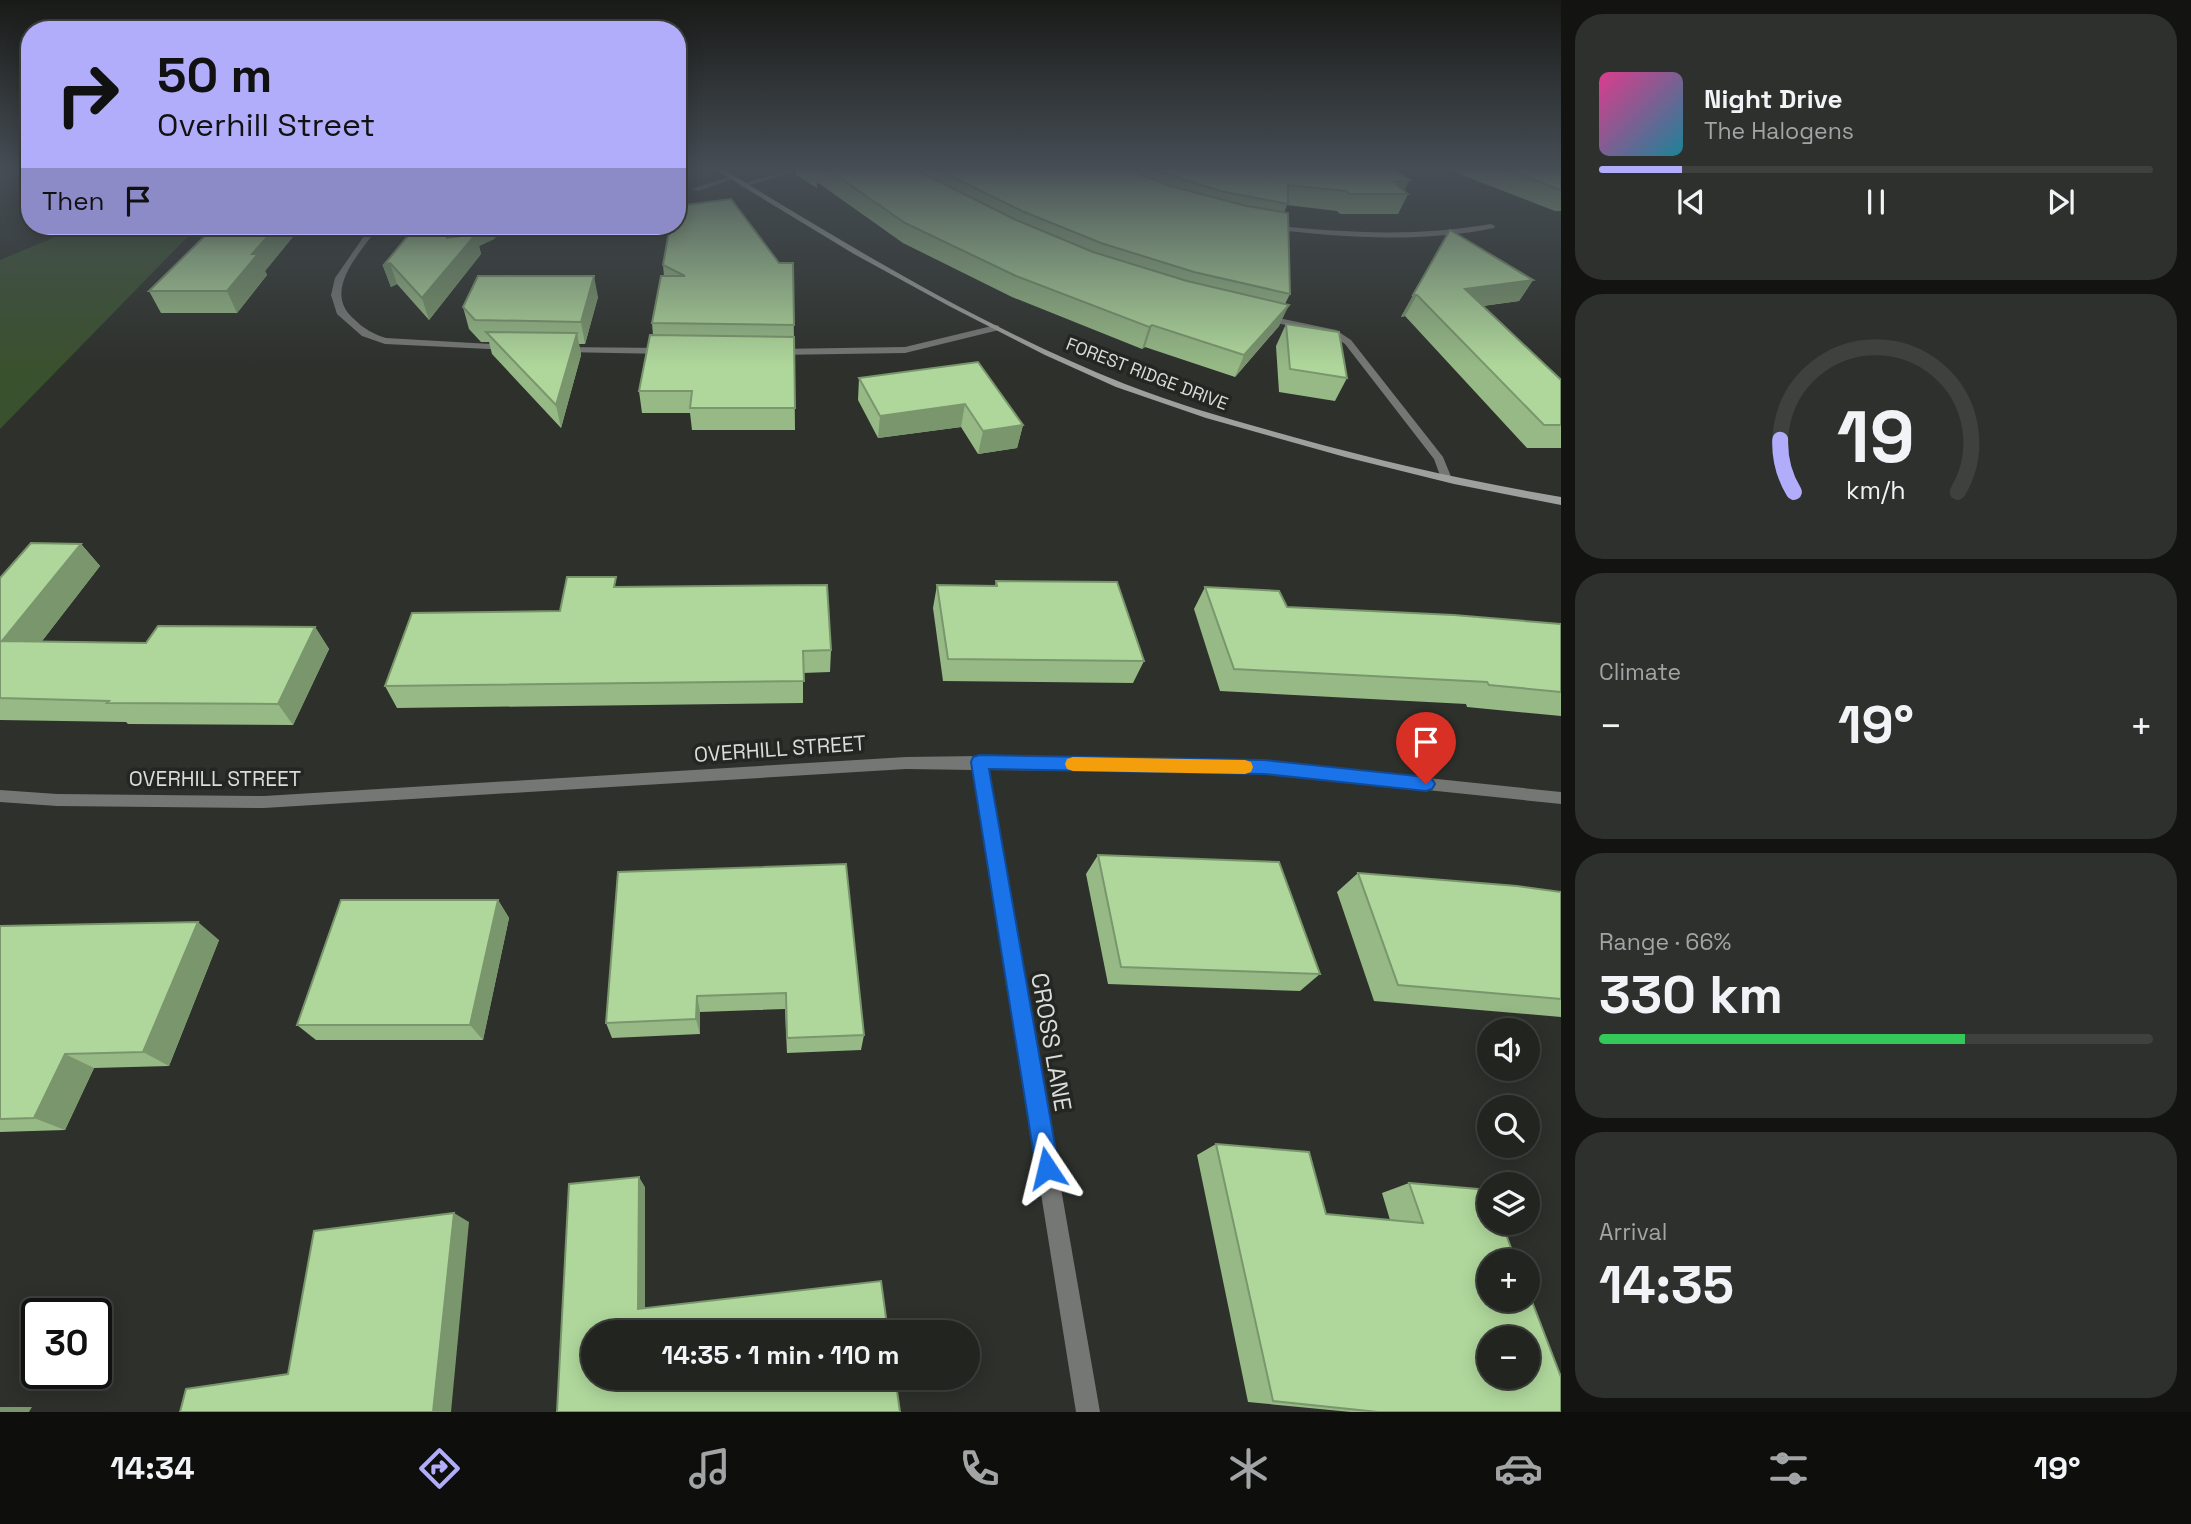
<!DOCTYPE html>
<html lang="en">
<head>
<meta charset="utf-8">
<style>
	:root { --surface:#222420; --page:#2e302d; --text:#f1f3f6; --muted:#a2a4a5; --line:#3f413e; --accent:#b1adfa }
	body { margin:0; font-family:"Space Grotesk",sans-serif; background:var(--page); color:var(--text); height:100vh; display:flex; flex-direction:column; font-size:26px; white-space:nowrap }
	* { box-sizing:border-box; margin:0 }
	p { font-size:23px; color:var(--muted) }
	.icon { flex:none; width:38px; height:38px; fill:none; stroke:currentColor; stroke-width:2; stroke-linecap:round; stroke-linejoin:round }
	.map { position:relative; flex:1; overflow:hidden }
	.details { display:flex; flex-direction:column; gap:14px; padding:14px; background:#131412; width:630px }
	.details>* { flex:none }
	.guide { position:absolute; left:21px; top:21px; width:665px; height:214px; border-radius:28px; box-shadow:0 4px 18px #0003,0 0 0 2px var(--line); background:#b1adfa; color:#111; overflow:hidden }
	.fabs { position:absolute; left:1477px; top:1018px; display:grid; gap:14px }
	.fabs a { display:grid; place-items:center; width:63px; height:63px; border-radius:50%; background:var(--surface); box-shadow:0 4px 18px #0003,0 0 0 2px var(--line); font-size:35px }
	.speed { position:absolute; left:21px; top:1298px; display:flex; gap:14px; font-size:35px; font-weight:700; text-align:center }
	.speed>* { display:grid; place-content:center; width:91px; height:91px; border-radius:50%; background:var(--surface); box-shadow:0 4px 18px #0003,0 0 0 2px var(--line); line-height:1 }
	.speed .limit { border:4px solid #111; border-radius:10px; background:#fff; color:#111 }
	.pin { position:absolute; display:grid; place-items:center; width:60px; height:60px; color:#fff; margin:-72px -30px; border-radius:50% 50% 50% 0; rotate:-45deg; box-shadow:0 0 7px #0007 }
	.pin .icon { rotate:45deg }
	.me { position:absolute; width:77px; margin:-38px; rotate:350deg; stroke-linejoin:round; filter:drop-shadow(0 0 5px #0008) }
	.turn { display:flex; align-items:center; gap:24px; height:147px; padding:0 21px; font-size:32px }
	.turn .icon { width:91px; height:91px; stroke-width:2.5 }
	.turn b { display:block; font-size:49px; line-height:60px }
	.then { display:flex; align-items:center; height:66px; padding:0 21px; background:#0003; gap:14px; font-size:26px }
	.big { font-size:52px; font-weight:700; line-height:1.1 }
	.details .widget { flex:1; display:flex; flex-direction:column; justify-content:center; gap:10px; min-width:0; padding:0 24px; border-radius:28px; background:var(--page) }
	.details .dial { align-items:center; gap:0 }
	.dial svg { height:182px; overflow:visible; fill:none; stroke:var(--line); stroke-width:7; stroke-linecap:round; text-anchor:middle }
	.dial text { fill:var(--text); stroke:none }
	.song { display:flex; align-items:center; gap:21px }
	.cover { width:84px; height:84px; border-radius:10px; background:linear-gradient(135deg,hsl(330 70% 55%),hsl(190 70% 35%)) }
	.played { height:7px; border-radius:4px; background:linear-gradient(90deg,var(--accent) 15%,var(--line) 15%) }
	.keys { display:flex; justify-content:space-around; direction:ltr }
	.heat { display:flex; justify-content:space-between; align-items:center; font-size:38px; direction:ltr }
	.charge { height:10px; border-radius:5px; background:linear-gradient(90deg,#34c759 66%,var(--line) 0) }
	.trip { position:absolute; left:581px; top:1320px; width:399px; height:70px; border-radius:35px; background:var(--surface); box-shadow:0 4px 18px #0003,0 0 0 2px var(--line); font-weight:700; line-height:70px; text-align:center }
	.tab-bar { display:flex; height:112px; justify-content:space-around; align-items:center; background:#0e0e0d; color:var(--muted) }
	.tab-bar .icon { width:49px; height:49px }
	.tab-bar .active { color:var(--accent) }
	.tab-bar b { font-size:32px; color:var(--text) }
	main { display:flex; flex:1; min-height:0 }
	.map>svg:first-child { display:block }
	.green { fill:#3a512e }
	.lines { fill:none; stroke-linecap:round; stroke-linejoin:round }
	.service { fill:#757774; fill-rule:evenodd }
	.minor { fill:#757774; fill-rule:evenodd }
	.secondary { fill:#9da09c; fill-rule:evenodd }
	.wall { fill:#96b985 }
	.shaded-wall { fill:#7a966c }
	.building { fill:#afd79b; stroke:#7a966c; stroke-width:2; fill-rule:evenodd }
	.route { fill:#1a73e8; stroke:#114b97; stroke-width:2 }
	.slow { fill:#f59e0b }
	.labels { text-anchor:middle; stroke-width:7; stroke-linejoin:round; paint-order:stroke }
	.far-street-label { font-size:18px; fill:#dadcd9; stroke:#232621 }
	.street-label { font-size:21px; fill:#dadcd9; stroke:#232621 }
	.near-street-label { font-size:24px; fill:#dadcd9; stroke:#232621 }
</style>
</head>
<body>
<main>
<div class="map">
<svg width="1561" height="1412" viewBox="0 0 1561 1412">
	<rect width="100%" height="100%" fill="#2d302b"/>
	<path class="green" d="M119,226H198L0,429V260L60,235Z"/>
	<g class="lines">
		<path class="service" d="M1264,315L1336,330L1351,340L1443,457L1452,479L1450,481H1442L1434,459L1345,344L1330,334L1261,320V316Z"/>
		<g class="minor">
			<path d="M793,169H806L743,187L739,185Z"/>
			<path d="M730,177L736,178L698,191L691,189Z"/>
			<path d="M1491,224L1495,226L1494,228C1420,243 1344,238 1269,229L1265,227L1269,225C1344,233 1417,237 1491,224Z"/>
			<path d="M371,226H379C361,252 321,291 354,319C364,329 373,334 386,338L508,345L511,346V350L385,344L362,336L337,314L331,295L335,278Z"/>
			<path d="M996,325L999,326V330L905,353L776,355L771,352L776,349L905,347Z"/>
			<path d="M560,347L665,348L670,351L665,354L563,352L558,349Z"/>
			<path d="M979,756L984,758L1264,761L1561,792V804L1264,773L988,770L1100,1412H1076L973,770L906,769L264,808L57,806L0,802V790L57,794L264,796L906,757Z"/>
		</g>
		<path class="secondary" d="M714,169H723C852,248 984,328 1125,384C1181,406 1239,422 1297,438C1384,462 1472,482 1561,497V505L1454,484L1345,457L1206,418L1116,387L1045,355L949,306L854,254Z"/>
	</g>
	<g class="wall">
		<path d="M796,169H1392L1404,190L1408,194L1398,214H1340L1337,211L1287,205L1284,213L1290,294L1285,304L1279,326L1235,377L1145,347L1142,349L1012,297L903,243L817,182V188L796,175Z"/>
		<path d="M1446,169H1561V211H1555Z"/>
		<path d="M416,226H504L494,239L479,246L481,254L429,320L397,284L391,287L383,266Z"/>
		<path d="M1450,230L1533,280L1519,301L1483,306L1561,380V448H1527L1405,316L1401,317Z"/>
		<path d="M296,233L265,271L267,275L237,313H161L149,291Z"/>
		<path d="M793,263L795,430H692L690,413H642L639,391L653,335L652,323L664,276L663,265Z"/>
		<path d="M598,297L585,344H579L581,355L561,428L492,354L489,342H481L469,329L463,307Z"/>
		<path d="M1286,324L1347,378L1335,401L1279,392L1276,346Z"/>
		<path d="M978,362L1023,425L1017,448L978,454L961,427L878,438L858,400L859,378Z"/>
		<path d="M81,544L100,566L42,641L146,643L315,627L329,649L293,725L128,724L126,722L0,720V578Z"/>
		<path d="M996,581L1144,661L1133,683L943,681L933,608L937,585L995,586Z"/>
		<path d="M618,587L831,650L830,672L803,673V703L397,708L385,686Z"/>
		<path d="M1205,587L1287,607L1561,624V716L1467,707L1466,704L1220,691L1194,609Z"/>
		<path d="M1098,855L1320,974L1300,991L1108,984L1086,874Z"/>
		<path d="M618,872L864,1035L861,1050L787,1053L785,1009L700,1012V1034L612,1038L606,1023Z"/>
		<path d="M1358,873L1561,892V1017L1374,1001L1337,892Z"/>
		<path d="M498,900L509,918L483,1040H316L297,1025Z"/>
		<path d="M0,926L219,940L169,1066L94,1068L65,1130L0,1132Z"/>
		<path d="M1216,1144L1326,1214L1390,1220L1382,1193L1409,1183L1561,1412H1351L1248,1402L1197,1155Z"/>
	</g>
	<g class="shaded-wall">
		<path d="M1410,180L1402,194L1394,182Z"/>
		<path d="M277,226H293L296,233L265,271L267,275L237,313L227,291L252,254Z"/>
		<path d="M473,226H504L494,239L479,246L481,254L429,320L422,298L446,238Z"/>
		<path d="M390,263L397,284L391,287L383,266Z"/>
		<path d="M594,276L598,297L585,344L581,322Z"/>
		<path d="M1533,280L1519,301L1452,310L1465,289Z"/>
		<path d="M1413,295H1417L1405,316L1401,317Z"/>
		<path d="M1289,305L1279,326L1235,377L1244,355Z"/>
		<path d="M1152,325L1145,347L1142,349L1149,327Z"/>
		<path d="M577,333L581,355L561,428L556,405Z"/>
		<path d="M965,404L961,427L878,438L880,416Z"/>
		<path d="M1023,425L1017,448L978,454L983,431Z"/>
		<path d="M81,544L100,566L25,663L2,641Z"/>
		<path d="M315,627L329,649L293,725L278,704Z"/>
		<path d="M498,900L509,918L483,1040L470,1025Z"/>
		<path d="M198,922L219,940L169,1066L143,1052Z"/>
		<path d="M697,996L700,1012V1034L696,1019Z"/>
		<path d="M65,1054L94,1068L65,1130L34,1118Z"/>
		<path d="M639,1177L645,1187V1314L638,1309Z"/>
		<path d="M454,1213L469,1222L451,1412H433Z"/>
		<path d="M0,1407H32L29,1412H0Z"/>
	</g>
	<g class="building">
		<path d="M827,169H914L1014,219L1093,252L1187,281L1289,305L1244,355L1152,325L1149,327L1016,276L905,223Z"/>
		<path d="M937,169H1128L1170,186L1247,206L1288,213L1290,294L1194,272L1101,243L1022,211Z"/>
		<path d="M1152,169H1392L1410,180L1394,182L1408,194H1350L1346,191L1288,185V204L1220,191Z"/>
		<path d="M1506,169H1561V190Z"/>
		<path d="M731,199L779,263H793L794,325L652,323L661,276H685L663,265L670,226H677V206Z"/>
		<path d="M215,226H277L252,254H258L227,291H149Z"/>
		<path d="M416,226H473L446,238L476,234L422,298L390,263L383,266Z"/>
		<path d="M1450,230L1533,280L1465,289L1561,380V425H1544L1417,295H1413Z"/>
		<path d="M478,276H594L581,322L475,320L463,307Z"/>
		<path d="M1286,324L1339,332L1347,378L1290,369Z"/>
		<path d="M486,332L577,333L556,405Z"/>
		<path d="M650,335L794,337L795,408H690L692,391H639Z"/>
		<path d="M978,362L1023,425L983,431L965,404L880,416L859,378Z"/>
		<path d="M31,543L81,544L2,641L146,643L158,626L315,627L278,704L107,703L109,701L0,698V578Z"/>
		<path d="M567,577H616L614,587L827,585L831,650L803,651L804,681L385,686L412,613L560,611Z"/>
		<path d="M996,581L1117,582L1144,661L948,659L937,585L997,586Z"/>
		<path d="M1205,587L1279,591L1287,607L1454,615L1561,624V692L1489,685L1487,682L1234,669Z"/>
		<path d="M1098,855L1279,862L1320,974L1121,967Z"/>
		<path d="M846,864L864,1035L787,1038L786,993L697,996L696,1019L606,1023L618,872Z"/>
		<path d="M1358,873L1517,886L1561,892V999L1398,985Z"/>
		<path d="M341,900H498L470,1025H297Z"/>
		<path d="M198,922L143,1052L65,1054L34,1118L0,1119V926Z"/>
		<path d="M1216,1144L1309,1152L1326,1214L1423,1223L1409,1183L1489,1190V1223H1502L1516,1262H1489V1300H1528V1291L1561,1377V1412H1378L1273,1401ZM1489,1339H1528V1377H1489Z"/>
		<path d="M639,1177L638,1309L881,1281L888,1332H593V1377H895L900,1412H557L569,1184Z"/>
		<path d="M454,1213L433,1412H180L186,1389L288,1374L314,1231Z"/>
	</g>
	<linearGradient id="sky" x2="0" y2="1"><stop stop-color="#191a18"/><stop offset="0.46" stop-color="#464e55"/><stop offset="1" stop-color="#464e55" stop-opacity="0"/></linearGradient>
	<rect width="1561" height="367" fill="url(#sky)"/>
	<path class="route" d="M979,755L1264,760L1426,777L1432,779L1435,784L1432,789L1426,791L1264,774L989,769L1059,1168L1055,1176L1047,1180L1039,1176L1036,1168L971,762L973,757Z"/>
	<path class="slow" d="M1073,757L1245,760L1251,762L1253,767L1251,772L1245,774L1073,771L1067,769L1065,764L1067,759Z"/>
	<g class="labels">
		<g class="far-street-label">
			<text transform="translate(1147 374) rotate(21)" y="6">FOREST RIDGE DRIVE</text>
		</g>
		<g class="street-label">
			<text transform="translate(780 749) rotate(-4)" y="7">OVERHILL STREET</text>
			<text x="215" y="786">OVERHILL STREET</text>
		</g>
		<g class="near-street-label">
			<text transform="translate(1051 1042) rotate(80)" y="8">CROSS LANE</text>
		</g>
	</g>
</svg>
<div class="fabs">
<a><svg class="icon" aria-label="sound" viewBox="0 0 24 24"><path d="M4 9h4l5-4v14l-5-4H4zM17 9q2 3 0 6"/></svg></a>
<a><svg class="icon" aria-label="search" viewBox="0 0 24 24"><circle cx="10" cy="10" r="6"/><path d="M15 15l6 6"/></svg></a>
<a><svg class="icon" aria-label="layers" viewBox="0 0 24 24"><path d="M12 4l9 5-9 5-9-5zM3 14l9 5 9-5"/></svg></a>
<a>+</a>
<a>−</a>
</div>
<div class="speed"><div class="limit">30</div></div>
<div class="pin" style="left:1426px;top:784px;background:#d93025"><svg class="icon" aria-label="arrive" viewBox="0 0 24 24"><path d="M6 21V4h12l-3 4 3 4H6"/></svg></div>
<svg class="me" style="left:1047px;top:1168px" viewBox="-20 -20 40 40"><path d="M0-17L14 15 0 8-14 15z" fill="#1a73e8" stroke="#fff" stroke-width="4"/></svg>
<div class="trip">14:35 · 1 min · 110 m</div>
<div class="guide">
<div class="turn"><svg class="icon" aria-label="right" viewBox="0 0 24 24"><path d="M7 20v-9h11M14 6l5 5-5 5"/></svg><div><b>50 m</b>Overhill Street</div></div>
<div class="then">Then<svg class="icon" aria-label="arrive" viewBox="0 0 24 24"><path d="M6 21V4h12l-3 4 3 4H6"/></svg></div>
</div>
</div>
<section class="details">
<div class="widget">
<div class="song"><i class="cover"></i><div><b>Night Drive</b><p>The Halogens</p></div></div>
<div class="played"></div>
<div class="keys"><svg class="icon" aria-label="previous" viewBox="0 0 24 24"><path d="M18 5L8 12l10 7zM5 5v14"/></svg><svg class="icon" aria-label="pause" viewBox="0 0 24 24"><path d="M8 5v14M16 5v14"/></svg><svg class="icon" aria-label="next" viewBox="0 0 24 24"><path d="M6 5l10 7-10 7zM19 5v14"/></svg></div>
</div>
<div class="widget dial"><svg viewBox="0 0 100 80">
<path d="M14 69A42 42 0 1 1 86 69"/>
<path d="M14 69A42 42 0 0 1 8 46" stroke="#b1adfa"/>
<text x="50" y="56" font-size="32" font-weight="700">19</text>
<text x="50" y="72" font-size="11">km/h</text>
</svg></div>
<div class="widget"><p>Climate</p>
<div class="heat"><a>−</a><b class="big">19°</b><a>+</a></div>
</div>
<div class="widget"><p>Range · 66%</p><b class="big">330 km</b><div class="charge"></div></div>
<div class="widget"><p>Arrival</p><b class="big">14:35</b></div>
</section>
</main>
<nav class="tab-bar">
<b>14:34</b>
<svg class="icon active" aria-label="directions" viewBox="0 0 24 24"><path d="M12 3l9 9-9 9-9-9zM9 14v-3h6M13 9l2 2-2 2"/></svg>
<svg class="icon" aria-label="music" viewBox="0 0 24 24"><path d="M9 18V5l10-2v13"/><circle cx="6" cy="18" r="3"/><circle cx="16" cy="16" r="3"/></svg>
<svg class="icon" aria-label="phone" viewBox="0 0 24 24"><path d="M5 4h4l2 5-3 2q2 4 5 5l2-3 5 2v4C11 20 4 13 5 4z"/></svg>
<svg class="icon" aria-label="climate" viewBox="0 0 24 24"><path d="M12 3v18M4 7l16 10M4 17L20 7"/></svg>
<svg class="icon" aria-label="car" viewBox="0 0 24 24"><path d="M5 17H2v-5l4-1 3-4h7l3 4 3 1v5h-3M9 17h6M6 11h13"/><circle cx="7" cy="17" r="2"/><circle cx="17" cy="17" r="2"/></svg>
<svg class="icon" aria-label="filters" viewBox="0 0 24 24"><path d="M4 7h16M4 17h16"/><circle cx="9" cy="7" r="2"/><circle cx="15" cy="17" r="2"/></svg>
<b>19°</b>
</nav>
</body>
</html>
